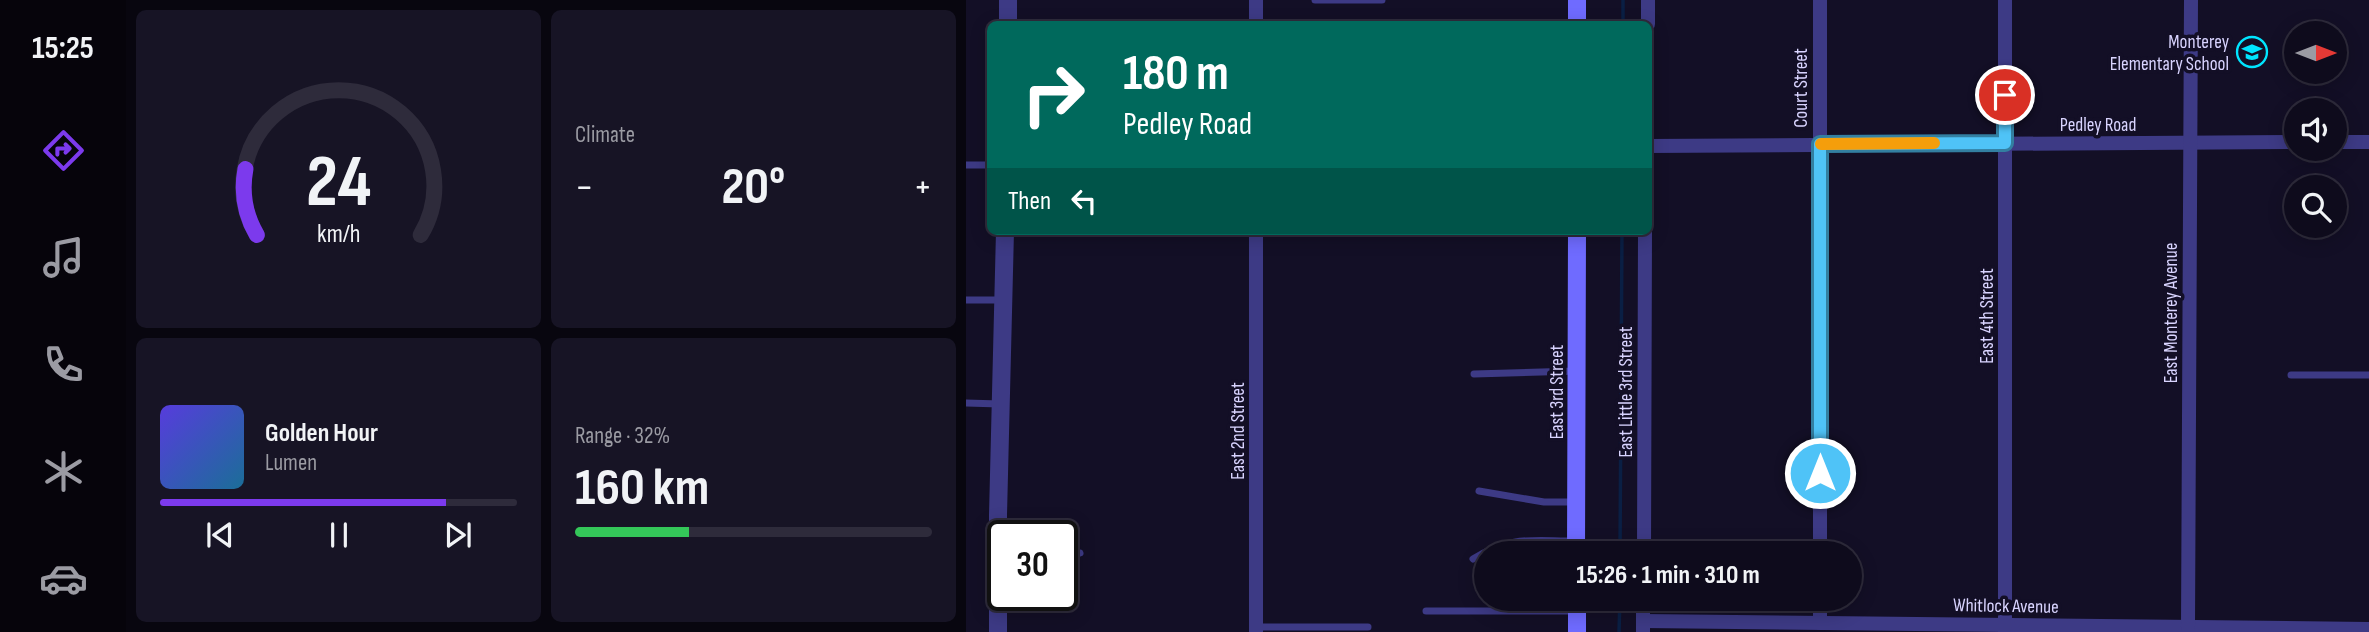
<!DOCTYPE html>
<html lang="en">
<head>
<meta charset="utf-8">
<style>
	:root { --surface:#0e0b1c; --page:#171425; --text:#f1f3f6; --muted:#9b9ba3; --line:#2e2b3b; --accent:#7c3aed }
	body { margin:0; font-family:"Sofia Sans Condensed",sans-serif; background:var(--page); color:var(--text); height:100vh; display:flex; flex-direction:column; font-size:26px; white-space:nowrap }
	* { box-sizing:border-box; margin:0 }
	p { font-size:23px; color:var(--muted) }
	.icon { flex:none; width:38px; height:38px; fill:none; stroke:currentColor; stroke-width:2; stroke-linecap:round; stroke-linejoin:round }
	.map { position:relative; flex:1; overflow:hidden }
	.side { display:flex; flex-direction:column; gap:10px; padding:10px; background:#08060f; width:840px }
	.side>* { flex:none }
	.top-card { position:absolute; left:21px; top:21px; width:665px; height:214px; border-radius:10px; box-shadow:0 4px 18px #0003,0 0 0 2px var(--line); background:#00695c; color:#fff; overflow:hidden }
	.needle { width:46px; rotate:90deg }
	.buttons { position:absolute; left:1318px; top:21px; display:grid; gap:14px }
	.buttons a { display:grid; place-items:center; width:63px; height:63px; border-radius:50%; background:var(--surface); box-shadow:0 4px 18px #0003,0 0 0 2px var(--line); font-size:35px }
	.speed { position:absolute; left:21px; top:520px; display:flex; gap:14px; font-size:35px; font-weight:700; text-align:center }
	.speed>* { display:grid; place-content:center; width:91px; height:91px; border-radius:50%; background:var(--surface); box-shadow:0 4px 18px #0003,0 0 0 2px var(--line); line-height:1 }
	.speed .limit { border:4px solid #111; border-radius:10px; background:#fff; color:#111 }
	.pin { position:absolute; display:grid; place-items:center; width:60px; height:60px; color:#fff; margin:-30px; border:4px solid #fff; border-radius:50%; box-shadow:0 2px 7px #0007 }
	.me { position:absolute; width:77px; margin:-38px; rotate:0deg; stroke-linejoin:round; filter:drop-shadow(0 0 5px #0008) }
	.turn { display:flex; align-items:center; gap:24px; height:147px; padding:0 21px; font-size:32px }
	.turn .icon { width:91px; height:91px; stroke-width:2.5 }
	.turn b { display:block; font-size:49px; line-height:60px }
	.then { display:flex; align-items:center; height:66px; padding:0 21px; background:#0003; gap:14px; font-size:26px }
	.big { font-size:52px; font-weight:700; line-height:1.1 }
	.side .tile { flex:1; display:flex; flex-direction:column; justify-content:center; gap:10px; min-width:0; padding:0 24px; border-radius:10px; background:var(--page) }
	.side .dial { align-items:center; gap:0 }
	.dial svg { height:182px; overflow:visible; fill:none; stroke:var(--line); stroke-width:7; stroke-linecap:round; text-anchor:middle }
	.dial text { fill:var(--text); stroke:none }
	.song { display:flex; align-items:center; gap:21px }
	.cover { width:84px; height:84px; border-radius:10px; background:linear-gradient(135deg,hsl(250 70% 55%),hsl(200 70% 35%)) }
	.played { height:7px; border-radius:4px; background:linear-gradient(90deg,var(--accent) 80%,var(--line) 80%) }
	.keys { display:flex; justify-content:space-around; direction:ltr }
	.heat { display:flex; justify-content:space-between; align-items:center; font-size:38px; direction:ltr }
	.charge { height:10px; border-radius:5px; background:linear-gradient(90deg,#34c759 32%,var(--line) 0) }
	.side .tiles { flex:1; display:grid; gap:10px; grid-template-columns:repeat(2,1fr) }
	.trip { position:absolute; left:508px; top:541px; width:388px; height:70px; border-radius:35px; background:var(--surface); box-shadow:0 4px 18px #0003,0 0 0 2px var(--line); font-weight:700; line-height:70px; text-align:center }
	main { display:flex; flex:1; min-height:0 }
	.tab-bar { display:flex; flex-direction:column; width:126px; justify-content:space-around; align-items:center; background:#06040b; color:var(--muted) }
	.tab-bar .icon { width:49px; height:49px }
	.tab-bar .selected { color:var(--accent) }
	.tab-bar b { font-size:32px; color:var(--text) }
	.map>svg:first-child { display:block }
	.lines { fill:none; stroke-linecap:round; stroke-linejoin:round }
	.stream { stroke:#0a1f44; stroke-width:3.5 }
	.service { stroke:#3d3a85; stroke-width:7 }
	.minor { stroke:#3d3a85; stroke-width:14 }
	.tertiary { stroke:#3d3a85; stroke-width:18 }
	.secondary { stroke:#6f6bff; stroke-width:18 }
	.route-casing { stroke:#337fa1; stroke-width:18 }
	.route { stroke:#4fc3f7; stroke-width:12 }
	.slow { stroke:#f59e0b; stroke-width:12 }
	.labels { text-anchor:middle; stroke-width:7; stroke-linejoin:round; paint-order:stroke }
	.poi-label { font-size:19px; fill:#d9d4ff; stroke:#130f26; text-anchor:end }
	.street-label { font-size:19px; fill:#d9d4ff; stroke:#130f26 }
</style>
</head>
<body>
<main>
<nav class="tab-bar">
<b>15:25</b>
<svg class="icon selected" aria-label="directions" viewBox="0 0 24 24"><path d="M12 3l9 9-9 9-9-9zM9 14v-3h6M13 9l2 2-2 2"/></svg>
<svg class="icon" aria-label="music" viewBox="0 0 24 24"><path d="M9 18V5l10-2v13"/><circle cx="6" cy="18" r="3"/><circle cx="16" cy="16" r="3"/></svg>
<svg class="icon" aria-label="phone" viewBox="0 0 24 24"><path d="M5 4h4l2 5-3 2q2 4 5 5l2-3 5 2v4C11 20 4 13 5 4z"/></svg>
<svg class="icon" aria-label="climate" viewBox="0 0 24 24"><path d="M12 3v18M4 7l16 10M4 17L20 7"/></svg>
<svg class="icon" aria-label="car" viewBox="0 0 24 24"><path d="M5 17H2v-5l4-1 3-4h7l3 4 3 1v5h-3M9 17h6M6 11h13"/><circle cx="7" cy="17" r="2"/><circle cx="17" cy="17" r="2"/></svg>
</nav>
<section class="side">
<div class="tiles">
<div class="tile dial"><svg viewBox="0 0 100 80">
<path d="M14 69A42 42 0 1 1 86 69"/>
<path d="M14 69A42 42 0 0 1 9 40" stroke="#7c3aed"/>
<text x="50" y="56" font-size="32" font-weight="700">24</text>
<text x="50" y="72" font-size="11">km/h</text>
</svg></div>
<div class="tile"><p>Climate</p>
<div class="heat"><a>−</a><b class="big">20°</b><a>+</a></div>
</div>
<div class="tile">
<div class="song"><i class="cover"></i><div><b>Golden Hour</b><p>Lumen</p></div></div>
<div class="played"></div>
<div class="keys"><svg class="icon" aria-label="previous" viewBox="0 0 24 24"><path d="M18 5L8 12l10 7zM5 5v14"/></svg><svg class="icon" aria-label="pause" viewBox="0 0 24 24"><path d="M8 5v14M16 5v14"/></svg><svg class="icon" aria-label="next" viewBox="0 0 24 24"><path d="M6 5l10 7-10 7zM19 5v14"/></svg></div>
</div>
<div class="tile"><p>Range · 32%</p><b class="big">160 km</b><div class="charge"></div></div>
</div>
</section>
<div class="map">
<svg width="1403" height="632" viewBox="0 0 1403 632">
	<rect width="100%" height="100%" fill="#130f26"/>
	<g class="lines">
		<g class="stream">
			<path d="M657,24V0"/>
			<path d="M654,553L656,231"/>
			<path d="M653,632L654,598"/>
		</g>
		<g class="service">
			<path d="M349,0H416"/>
			<path d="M0,165H24"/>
			<path d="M275,231L290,232"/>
			<path d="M0,300H37"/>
			<path d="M508,374L610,371"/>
			<path d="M1325,375H1403"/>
			<path d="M0,403L34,404"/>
			<path d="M513,491L578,502H610"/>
			<path d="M96,559L114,553"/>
			<path d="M507,559C545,535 567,541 609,541"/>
			<path d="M460,611H609"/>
			<path d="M291,627H402"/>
		</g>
		<g class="minor">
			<path d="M290,0V24"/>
			<path d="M854,0V553"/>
			<path d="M682,24V0"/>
			<path d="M1368,142H1403"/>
			<path d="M682,146L1330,142"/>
			<path d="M678,553L679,231"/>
			<path d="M854,598V623"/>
			<path d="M677,621L1403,629"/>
			<path d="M1222,627L1225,0"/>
			<path d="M290,632V231"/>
			<path d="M677,632V598"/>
			<path d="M1039,632V0"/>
		</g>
		<g class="tertiary">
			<path d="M42,24V0"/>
			<path d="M32,632V515L39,231"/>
		</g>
		<g class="secondary">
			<path d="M611,0V24"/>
			<path d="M610,553L611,231"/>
			<path d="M611,598V632"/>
		</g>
	</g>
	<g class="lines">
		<g class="route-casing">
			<path id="route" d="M854,473V144L1039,143V95"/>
		</g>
		<use href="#route" class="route"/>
		<path class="slow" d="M855,144L968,143"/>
	</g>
	<defs>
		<g id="school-ring" transform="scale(1.575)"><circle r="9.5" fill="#130f26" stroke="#00e5ff" stroke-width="1.5"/><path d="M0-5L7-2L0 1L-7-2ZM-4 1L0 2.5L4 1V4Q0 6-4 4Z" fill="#00e5ff"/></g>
	</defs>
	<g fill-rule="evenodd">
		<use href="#school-ring" x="1286" y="52"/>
	</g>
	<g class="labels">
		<g class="poi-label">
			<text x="1263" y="48">Monterey<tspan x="1263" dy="22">Elementary School</tspan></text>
		</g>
		<g class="street-label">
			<text transform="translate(834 88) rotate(-90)" y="7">Court Street</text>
			<text x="1132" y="131">Pedley Road</text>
			<text transform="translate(1204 313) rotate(-90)" y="7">East Monterey Avenue</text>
			<text transform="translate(1020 316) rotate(-90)" y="7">East 4th Street</text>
			<text transform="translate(590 392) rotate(-90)" y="7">East 3rd Street</text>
			<text transform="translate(659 392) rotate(-90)" y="7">East Little 3rd Street</text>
			<text transform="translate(271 431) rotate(-90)" y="7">East 2nd Street</text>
			<text transform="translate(1040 605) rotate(1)" y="7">Whitlock Avenue</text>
		</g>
	</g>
</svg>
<div class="buttons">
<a><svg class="needle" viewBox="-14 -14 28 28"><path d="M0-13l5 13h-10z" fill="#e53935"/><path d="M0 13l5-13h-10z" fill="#9b9ba3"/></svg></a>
<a><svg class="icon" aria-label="sound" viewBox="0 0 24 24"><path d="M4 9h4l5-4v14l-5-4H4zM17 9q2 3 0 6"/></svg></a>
<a><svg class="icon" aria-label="search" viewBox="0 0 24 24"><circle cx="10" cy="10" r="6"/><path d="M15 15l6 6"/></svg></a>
</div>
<div class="speed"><div class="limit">30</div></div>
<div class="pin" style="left:1039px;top:95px;background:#d93025"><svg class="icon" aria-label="arrive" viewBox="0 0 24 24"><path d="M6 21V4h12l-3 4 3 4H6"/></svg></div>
<svg class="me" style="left:854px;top:473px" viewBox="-20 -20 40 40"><circle r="17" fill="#4fc3f7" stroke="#fff" stroke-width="3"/><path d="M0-11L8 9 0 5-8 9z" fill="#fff"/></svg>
<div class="trip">15:26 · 1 min · 310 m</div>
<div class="top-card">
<div class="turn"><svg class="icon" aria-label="right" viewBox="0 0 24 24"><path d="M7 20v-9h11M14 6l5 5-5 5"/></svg><div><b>180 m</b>Pedley Road</div></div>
<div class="then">Then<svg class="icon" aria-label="left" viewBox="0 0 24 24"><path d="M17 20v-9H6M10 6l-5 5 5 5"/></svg></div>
</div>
</div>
</main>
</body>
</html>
